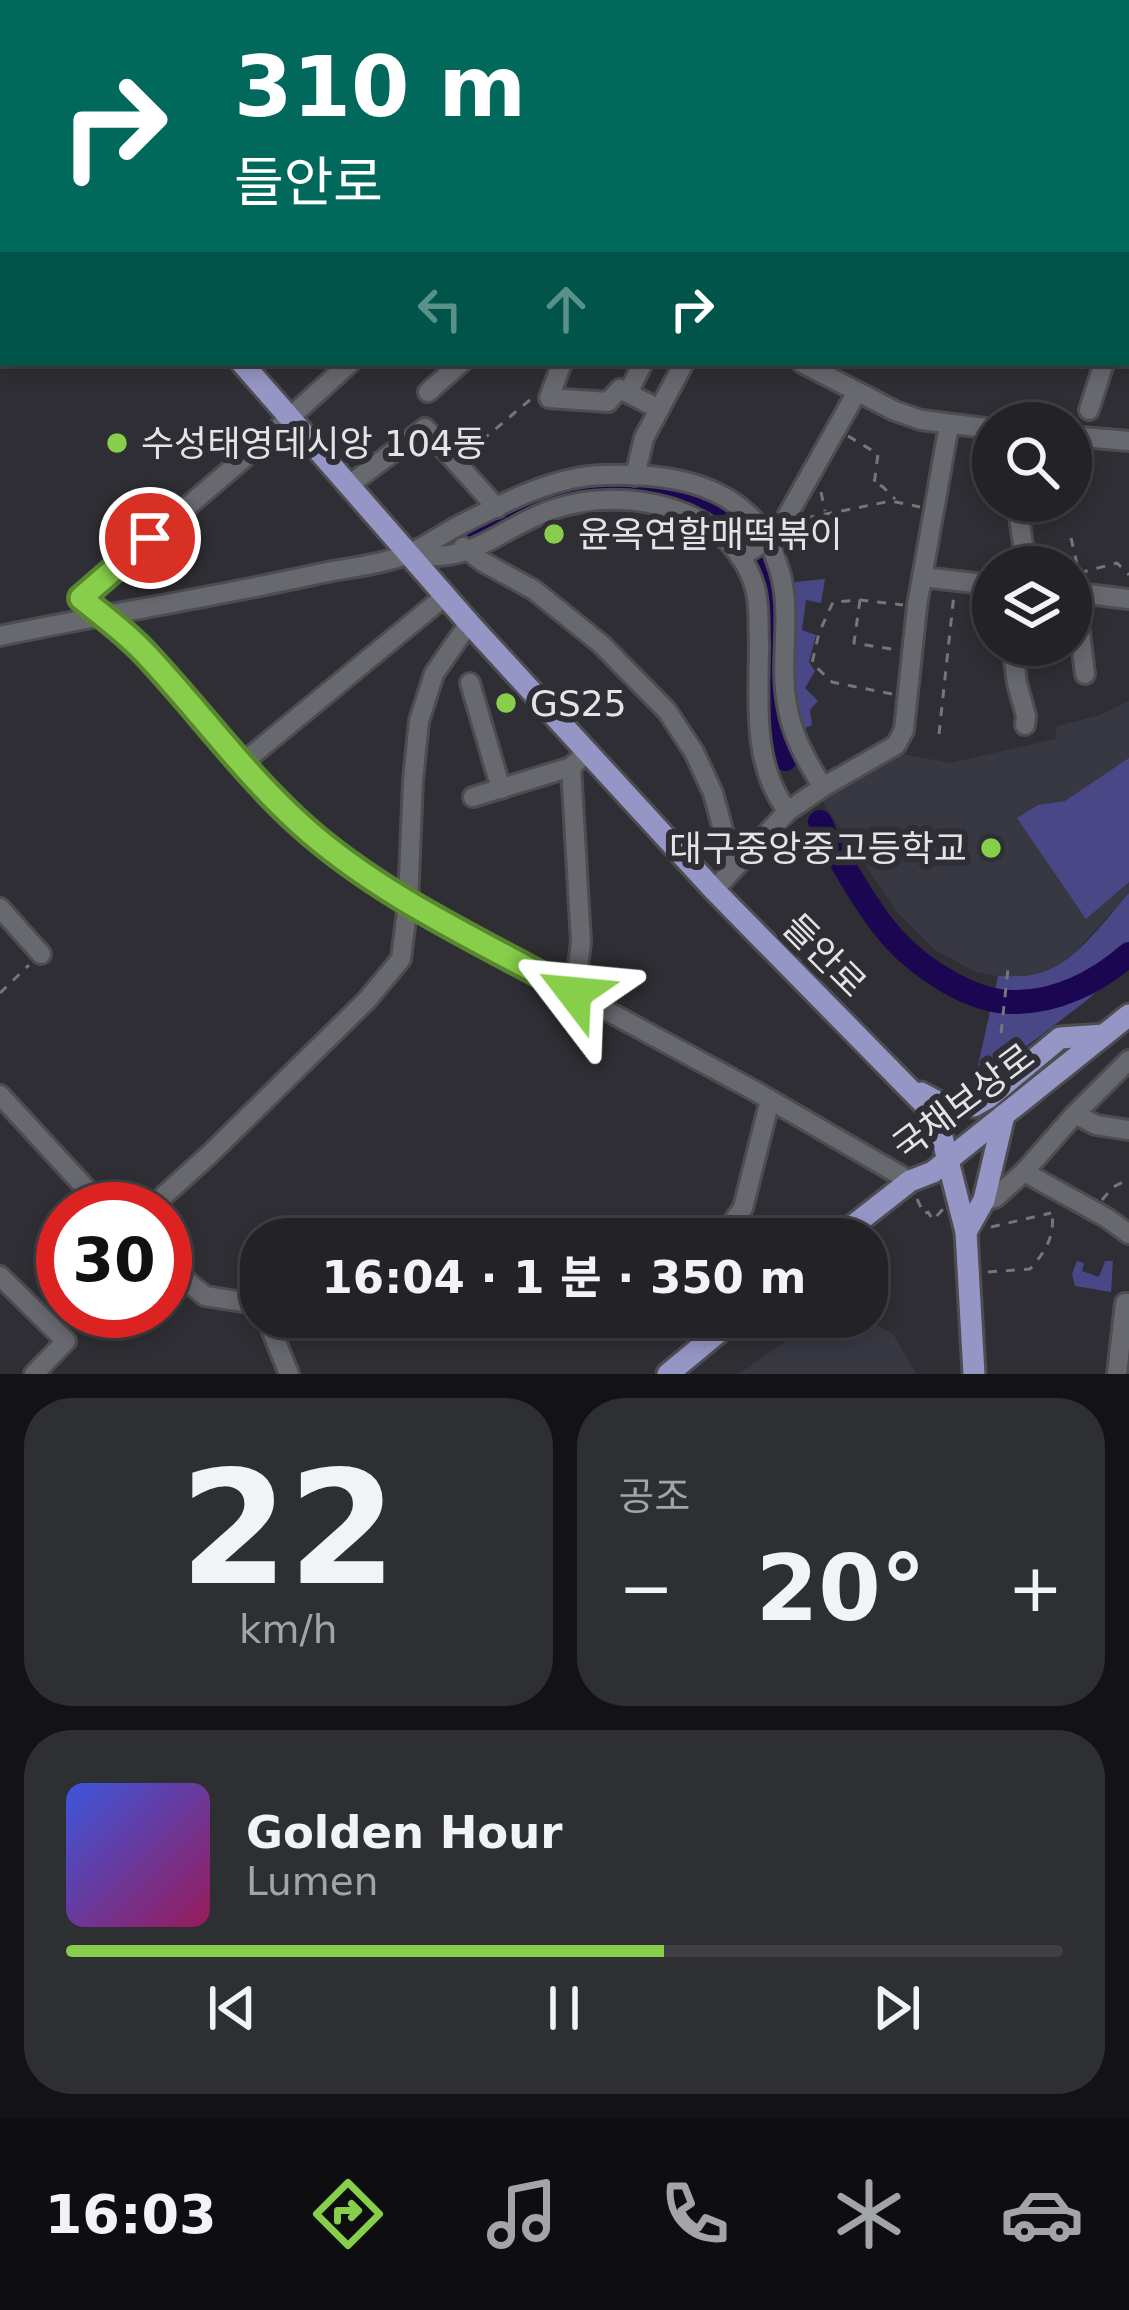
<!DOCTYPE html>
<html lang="ko">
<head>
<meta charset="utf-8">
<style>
	:root { --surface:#222227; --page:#2e2f33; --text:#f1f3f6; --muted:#a2a4a7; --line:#3f3f44; --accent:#87cf4a }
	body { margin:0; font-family:"DejaVu Sans","Noto Sans KR",sans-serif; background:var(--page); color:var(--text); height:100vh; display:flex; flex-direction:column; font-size:45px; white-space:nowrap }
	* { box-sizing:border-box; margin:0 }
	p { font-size:39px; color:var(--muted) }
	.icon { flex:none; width:66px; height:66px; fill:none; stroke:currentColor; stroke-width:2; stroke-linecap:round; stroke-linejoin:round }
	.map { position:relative; height:1374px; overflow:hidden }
	.side { display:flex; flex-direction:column; gap:24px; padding:24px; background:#131315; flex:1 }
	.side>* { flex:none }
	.guide { position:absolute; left:0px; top:0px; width:1131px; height:366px; box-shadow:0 6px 18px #0003,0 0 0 3px var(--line); background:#00695c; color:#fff; overflow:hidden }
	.fabs { position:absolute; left:972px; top:402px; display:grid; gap:24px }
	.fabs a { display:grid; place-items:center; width:120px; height:120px; border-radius:50%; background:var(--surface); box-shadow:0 6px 18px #0003,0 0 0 3px var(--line); font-size:60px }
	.speed { position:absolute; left:36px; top:1182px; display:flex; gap:24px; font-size:60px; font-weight:700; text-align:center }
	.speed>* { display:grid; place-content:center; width:156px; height:156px; border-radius:50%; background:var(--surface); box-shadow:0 6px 18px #0003,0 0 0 3px var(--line); line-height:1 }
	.speed .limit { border:18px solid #d22; background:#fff; color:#111 }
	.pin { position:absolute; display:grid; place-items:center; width:102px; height:102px; color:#fff; margin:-51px; border:6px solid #fff; border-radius:50%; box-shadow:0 3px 12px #0007 }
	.me { position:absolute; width:132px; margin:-66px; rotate:299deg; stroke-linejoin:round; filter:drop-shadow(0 0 9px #0008) }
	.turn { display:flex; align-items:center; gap:42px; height:252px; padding:0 36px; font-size:54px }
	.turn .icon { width:156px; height:156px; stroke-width:2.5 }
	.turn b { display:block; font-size:84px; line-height:102px }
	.lanes { display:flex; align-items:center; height:114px; padding:0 36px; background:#0003; justify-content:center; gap:60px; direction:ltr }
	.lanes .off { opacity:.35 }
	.big { font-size:90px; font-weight:700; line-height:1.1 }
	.side .tile { flex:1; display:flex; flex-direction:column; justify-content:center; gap:18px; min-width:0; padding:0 42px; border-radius:48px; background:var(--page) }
	.side .dial { align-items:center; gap:0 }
	.dial b { font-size:156px; line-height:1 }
	.song { display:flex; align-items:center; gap:36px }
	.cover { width:144px; height:144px; border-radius:18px; background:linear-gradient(135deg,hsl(230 70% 55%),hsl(330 70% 35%)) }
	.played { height:12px; border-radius:6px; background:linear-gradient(90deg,var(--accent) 60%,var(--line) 60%) }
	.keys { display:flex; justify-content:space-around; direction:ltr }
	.heat { display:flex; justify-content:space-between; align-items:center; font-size:66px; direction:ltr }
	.side .tiles { flex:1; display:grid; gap:24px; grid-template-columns:1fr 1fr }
	.tile:last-child { grid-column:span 2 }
	.trip { position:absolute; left:240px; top:1218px; width:648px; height:120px; border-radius:48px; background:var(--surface); box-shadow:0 6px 18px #0003,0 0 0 3px var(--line); font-weight:700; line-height:120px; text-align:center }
	.menu { display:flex; height:192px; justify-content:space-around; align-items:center; background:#0e0e10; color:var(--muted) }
	.menu .icon { width:84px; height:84px }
	.menu .selected { color:var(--accent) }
	.menu b { font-size:54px; color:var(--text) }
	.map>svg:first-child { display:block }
	.built { fill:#383843 }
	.green { fill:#4a4787 }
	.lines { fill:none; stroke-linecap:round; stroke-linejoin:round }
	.river { stroke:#1a0651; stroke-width:24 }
	.minor-casing { stroke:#4c4c51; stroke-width:24 }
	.major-casing { stroke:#4c4c51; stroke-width:27 }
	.path { stroke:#75757a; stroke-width:3; stroke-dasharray:9 9; stroke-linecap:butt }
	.minor { stroke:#68696f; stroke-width:18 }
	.major { stroke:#9596c5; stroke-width:21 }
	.route-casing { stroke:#588730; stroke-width:30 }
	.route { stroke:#87cf4a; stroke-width:21 }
	.poi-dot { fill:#87cf4a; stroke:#2e2e34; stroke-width:4.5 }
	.labels { text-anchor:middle; stroke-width:12; stroke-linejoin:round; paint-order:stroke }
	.poi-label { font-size:36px; fill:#e4e4e8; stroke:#2e2e34; text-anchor:start }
	.street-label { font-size:36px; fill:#e4e4e8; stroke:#2e2e34 }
</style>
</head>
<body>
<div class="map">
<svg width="1129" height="1374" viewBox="0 0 1129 1374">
	<rect width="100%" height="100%" fill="#2e2e34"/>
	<g class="built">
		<path d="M1129,701V893L1078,949L1054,968L1033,976H998L976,972L935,950L897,912L823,803L825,792L893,752L950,763L1055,739L1057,726L1097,716Z"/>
		<path d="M829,1317H863L893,1334L917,1374H738L812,1323Z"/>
	</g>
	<g class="green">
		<path d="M825,579L821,603L806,600L802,630L816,635L809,662L815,671L805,688L818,701L810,710L812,725L805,728L791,684L795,582Z"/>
		<path d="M1129,758V882L1086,919L1017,818L1038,805L1065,801Z"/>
		<path d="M1129,893V962L1086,1001L981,1081L976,1074L998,976C1010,976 1024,977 1036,974C1075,965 1103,922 1129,893Z"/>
		<path d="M1077,1261L1084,1263L1082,1271L1099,1277L1105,1261H1113L1111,1292L1075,1286L1072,1274Z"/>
	</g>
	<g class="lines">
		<g class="river">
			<path d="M476,529L562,490L593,486L661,490L687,496L730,523L746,537L767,575L771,605L774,725L785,759"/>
			<path d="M820,822L827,838C848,871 867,909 893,938C920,968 971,1002 1012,1002C1056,1003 1097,982 1129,954"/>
		</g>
		<g class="minor-casing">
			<g id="minor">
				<path d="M90,0L93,3"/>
				<path d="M254,0L258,3"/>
				<path d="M778,3L781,0"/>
				<path d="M1128,298H1129"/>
				<path d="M350,363L264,441L81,598L142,650L240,765L301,825L349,863L408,903L755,1091L910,1181"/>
				<path d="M562,363L549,398L608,402L620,389L659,409"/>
				<path d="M802,363L895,411L921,420L993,429"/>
				<path d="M428,392L461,363"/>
				<path d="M628,393L643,363"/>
				<path d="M1089,410L1104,363"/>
				<path d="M1071,436L1129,441"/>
				<path d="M635,476L644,438L684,363"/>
				<path d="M348,486L425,428L497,508"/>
				<path d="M1017,501L1026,567"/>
				<path d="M463,547L483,562L534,590L601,644L667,711L694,752L713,793L733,867"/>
				<path d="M409,554C474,566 499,527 554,509C625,485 732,506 755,588C760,605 758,625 759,643C759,698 751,766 788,811"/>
				<path d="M740,557L769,539L782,525L857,392"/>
				<path d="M922,577L993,585"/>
				<path d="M1071,592L1129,599"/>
				<path d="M1075,592L1085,674"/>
				<path d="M0,636C104,614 209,598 313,575C343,568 383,565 410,553C427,546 442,534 458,526C501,504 554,476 603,475C664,473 729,481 766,535C771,542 773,552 776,560C795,608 778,655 787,704C791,734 807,762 823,787"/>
				<path d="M1012,645L1017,683L1026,716L1025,725"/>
				<path d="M470,683L501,789"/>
				<path d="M240,765L445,596"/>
				<path d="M473,797L571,767"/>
				<path d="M714,890L788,811L823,787L896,745L904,730L917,606L949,425"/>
				<path d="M0,908L41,954"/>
				<path d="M575,993L581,942L571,767L587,752"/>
				<path d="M0,1095L105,1209"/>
				<path d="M1075,1114L1096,1125L1129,1130"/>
				<path d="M1024,1172L1075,1114L1129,1060"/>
				<path d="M984,1200L995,1198L1024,1172L1107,1218L1129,1234"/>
				<path d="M149,1209L210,1154L367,1000L401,959L408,903L413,780L419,721L434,674L469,623"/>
				<path d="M720,1239L743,1208L770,1100"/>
				<path d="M165,1263L205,1296L261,1305"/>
				<path d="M0,1276L66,1341L34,1374"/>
				<path d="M266,1317L289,1374"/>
				<path d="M701,1317L714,1335"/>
				<path d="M1117,1374L1125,1303H1129"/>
			</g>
		</g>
		<g class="major-casing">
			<g id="major">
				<path d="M1066,0L1067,3"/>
				<path d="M1092,0L1093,3"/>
				<path d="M0,79L3,83"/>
				<path d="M1128,90L1129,93"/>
				<path d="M1128,149L1129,151"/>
				<path d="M1128,199L1129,203"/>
				<path d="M242,363L469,623L714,890L937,1117L966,1232L974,1374"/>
				<path d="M921,1093L940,1103L974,1106L988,1098L1060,1038L1104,1035"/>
				<path d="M966,1232L984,1200L1004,1115"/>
				<path d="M836,1239L910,1181L933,1172L1129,1015"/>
				<path d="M668,1374L737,1317"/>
			</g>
		</g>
		<g class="path">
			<path d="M848,436L878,454L874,485L882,486L895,499"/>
			<path d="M468,452L531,399H535"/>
			<path d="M821,492L825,511"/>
			<path d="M806,518L891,501L920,507"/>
			<path d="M1038,519L1074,504"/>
			<path d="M1071,538L1079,573"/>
			<path d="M1079,573L1117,563L1129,575"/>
			<path d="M860,600L854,643L897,650"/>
			<path d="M892,694L832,682L812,663L819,633L833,602L860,600L903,605"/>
			<path d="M939,734L954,594"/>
			<path d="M0,993L29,965"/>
			<path d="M1001,1033L1008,969"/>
			<path d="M904,1159L908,1154L904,1141L924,1127"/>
			<path d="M917,1199L924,1214L928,1212L933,1220L943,1209"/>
			<path d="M1102,1200L1113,1187L1129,1179"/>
			<path d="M991,1227L1051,1213"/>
			<path d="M988,1272L1030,1269C1046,1251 1055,1236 1052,1212"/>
		</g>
		<use href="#minor" class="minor"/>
		<use href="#major" class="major"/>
	</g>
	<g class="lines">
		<g class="route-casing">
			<path id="route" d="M150,538L81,598C102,615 125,632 144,652C197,708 242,771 299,823C379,896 481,941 574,993"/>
		</g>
		<use href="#route" class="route"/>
	</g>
	<g class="poi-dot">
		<circle cx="117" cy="443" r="12"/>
		<circle cx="554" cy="534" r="12"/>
		<circle cx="506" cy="703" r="12"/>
		<circle cx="991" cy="848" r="12"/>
	</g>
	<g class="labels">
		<g class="poi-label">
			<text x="141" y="456">수성태영데시앙 104동</text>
			<text x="578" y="547">윤옥연할매떡볶이</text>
			<text x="530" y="716">GS25</text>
			<text x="967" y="861" text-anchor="end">대구중앙중고등학교</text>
		</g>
		<g class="street-label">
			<text transform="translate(825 955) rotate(45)" y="13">들안로</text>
			<text transform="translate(963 1101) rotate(-37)" y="13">국채보상로</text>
		</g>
	</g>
</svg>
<div class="fabs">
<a><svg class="icon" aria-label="search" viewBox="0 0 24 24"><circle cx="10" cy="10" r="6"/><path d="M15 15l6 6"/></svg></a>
<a><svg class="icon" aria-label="layers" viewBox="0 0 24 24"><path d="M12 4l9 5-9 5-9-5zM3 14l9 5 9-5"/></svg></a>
</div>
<div class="speed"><div class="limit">30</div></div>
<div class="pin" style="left:150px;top:538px;background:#d93025"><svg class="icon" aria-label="arrive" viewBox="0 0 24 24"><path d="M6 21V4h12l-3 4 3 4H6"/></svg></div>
<svg class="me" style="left:574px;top:993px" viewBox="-20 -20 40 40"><path d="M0-17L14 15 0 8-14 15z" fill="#87cf4a" stroke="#fff" stroke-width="4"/></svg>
<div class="trip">16:04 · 1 분 · 350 m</div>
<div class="guide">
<div class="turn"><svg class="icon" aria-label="right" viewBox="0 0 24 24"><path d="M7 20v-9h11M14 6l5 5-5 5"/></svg><div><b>310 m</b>들안로</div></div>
<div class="lanes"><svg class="icon off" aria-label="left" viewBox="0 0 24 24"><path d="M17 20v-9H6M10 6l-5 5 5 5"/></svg><svg class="icon off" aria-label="ahead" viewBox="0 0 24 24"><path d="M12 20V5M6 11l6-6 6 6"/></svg><svg class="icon" aria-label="right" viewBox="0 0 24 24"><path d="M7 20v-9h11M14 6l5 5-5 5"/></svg></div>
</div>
</div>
<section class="side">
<div class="tiles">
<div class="tile dial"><b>22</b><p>km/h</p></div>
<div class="tile"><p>공조</p>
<div class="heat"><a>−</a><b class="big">20°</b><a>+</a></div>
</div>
<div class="tile">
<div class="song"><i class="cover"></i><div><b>Golden Hour</b><p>Lumen</p></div></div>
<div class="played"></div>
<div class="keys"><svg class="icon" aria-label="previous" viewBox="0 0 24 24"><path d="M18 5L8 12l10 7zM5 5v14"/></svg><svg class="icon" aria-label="pause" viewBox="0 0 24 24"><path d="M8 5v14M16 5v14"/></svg><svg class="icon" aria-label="next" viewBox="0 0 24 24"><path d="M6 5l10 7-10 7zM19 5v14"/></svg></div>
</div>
</div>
</section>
<nav class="menu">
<b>16:03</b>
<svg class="icon selected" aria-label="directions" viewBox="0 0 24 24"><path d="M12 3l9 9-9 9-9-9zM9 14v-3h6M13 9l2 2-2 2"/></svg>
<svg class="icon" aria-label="music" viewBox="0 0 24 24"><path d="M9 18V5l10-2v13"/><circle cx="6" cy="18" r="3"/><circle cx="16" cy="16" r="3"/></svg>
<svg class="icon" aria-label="phone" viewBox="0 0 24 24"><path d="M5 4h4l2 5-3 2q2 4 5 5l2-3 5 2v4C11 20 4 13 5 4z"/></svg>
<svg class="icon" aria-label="climate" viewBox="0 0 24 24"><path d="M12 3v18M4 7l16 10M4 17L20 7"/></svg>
<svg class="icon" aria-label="car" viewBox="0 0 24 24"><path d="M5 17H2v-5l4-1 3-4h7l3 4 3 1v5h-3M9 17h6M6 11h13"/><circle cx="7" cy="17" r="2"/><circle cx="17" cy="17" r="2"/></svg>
</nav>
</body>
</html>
